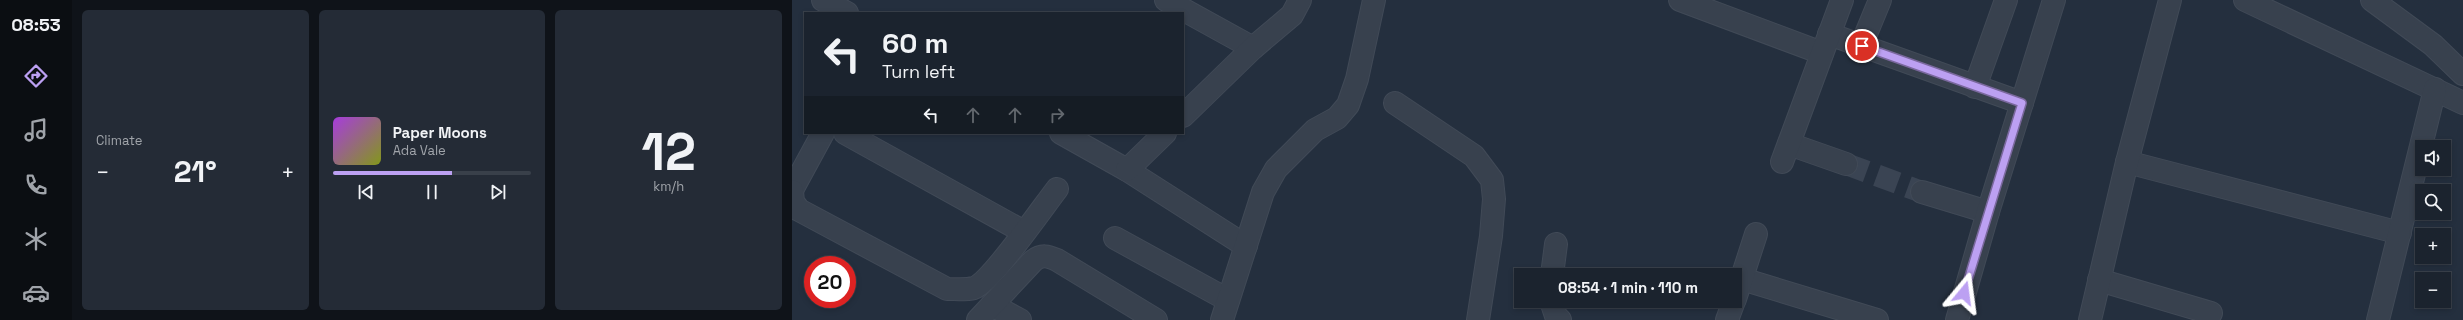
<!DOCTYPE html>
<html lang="en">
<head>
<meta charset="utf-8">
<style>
	:root { --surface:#1b232e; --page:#242b36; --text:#f1f3f6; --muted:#a0a4aa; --line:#39404a; --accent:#bca0f2 }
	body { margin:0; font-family:"Space Grotesk",sans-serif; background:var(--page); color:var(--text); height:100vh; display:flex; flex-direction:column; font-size:15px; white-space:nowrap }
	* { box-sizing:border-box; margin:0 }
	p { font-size:13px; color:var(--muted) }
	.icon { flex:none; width:22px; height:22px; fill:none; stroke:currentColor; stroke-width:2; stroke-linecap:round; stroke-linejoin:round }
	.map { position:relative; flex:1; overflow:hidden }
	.side { display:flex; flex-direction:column; gap:10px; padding:10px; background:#0f1319; width:720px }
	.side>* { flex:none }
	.top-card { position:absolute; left:12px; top:12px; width:380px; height:122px; border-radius:0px; box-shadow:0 2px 6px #0003,0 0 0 1px var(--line); background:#1b232e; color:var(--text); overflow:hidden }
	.tools { position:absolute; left:1623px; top:140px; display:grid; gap:8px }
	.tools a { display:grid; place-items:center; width:36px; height:36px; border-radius:0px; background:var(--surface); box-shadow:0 2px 6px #0003,0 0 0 1px var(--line); font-size:20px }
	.speed { position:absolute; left:12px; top:256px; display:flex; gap:8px; font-size:20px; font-weight:700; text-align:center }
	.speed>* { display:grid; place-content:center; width:52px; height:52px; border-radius:50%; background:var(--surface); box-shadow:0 2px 6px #0003,0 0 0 1px var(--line); line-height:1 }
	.speed .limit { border:6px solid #d22; background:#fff; color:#111 }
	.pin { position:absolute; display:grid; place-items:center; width:34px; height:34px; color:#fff; margin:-17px; border:2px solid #fff; border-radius:50%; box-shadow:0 1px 4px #0007 }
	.me { position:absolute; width:44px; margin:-22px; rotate:16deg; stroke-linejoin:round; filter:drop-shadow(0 0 3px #0008) }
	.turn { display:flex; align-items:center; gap:14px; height:84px; padding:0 12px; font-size:18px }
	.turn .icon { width:52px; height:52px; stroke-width:2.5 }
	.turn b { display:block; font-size:28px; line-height:34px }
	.lanes { display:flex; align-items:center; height:38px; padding:0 12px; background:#0003; justify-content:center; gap:20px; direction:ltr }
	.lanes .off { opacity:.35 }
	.big { font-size:30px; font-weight:600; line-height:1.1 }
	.side .widget { flex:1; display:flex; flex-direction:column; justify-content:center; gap:6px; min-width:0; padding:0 14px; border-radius:6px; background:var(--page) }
	.side .dial { align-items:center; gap:0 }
	.dial b { font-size:52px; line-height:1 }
	.song { display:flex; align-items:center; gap:12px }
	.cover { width:48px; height:48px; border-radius:6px; background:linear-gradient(135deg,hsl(280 70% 55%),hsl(70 70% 35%)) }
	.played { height:4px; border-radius:2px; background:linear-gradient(90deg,var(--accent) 60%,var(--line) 60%) }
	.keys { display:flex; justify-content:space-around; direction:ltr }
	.heat { display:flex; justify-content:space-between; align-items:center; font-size:22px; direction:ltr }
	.side .tiles { flex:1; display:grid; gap:10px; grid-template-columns:repeat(3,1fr) }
	.trip { position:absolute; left:722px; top:268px; width:228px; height:40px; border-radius:0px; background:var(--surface); box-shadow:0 2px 6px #0003,0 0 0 1px var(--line); font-weight:600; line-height:40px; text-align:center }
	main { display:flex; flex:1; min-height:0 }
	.tab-bar { display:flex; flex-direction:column; width:72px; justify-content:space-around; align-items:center; background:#0b0e12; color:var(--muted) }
	.tab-bar .icon { width:28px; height:28px }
	.tab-bar .on { color:var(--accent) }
	.tab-bar b { font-size:18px; color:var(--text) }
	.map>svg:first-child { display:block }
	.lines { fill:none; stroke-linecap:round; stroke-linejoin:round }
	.minor-tunnel { stroke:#3a4453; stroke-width:22; stroke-dasharray:22 11; stroke-linecap:butt }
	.minor-casing { stroke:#414a57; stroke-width:24 }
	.minor { stroke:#38414e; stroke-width:22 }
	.route-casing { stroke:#7a689d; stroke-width:10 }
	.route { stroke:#bca0f2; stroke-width:7 }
</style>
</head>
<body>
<main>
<nav class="tab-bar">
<b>08:53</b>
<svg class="icon on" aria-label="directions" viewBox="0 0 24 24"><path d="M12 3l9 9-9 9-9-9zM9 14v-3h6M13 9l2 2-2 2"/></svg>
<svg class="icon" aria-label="music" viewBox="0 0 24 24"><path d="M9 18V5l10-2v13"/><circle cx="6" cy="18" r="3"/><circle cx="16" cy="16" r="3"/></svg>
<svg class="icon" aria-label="phone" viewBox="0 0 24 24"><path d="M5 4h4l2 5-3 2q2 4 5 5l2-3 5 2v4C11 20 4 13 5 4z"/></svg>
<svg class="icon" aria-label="climate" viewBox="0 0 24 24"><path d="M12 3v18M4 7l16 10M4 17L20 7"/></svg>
<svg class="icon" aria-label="car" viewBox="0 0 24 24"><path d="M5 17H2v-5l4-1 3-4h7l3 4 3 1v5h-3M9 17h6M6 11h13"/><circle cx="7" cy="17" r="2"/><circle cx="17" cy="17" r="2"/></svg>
</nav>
<section class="side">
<div class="tiles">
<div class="widget"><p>Climate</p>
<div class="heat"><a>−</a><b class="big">21°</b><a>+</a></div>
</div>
<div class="widget">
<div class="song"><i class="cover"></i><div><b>Paper Moons</b><p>Ada Vale</p></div></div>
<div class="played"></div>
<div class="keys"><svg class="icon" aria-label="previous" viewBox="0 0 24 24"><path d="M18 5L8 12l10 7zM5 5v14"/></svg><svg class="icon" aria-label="pause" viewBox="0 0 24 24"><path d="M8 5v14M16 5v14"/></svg><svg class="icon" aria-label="next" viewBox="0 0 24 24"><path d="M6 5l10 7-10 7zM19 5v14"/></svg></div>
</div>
<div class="widget dial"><b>12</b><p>km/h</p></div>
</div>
</section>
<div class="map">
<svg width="1671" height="320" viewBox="0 0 1671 320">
	<rect width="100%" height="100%" fill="#242f3e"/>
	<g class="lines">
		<path class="minor-tunnel" d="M1054,164L1130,192"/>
		<g class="minor-casing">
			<g id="minor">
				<path d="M31,0L55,13"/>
				<path d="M374,0L461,48"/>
				<path d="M888,0L1030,53"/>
				<path d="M1453,0L1671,103"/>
				<path d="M1580,0L1641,45L1671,74"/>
				<path d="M1037,34L1230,103"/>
				<path d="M1069,46L1088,0"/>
				<path d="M1183,87L1214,0"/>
				<path d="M603,103L682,156L700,180L702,199L699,236L686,320"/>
				<path d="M391,116L461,48L500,15L508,0"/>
				<path d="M53,133L232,232"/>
				<path d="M269,133L335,170L454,246"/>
				<path d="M997,144L1054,164"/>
				<path d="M990,162L1050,0"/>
				<path d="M1335,162L1608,233"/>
				<path d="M335,170L373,133"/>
				<path d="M0,190L31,133"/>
				<path d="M0,191L1,202L7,210L155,289C164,289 174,290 182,288C199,282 251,207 265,189"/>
				<path d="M1130,192L1196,212"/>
				<path d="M323,238L436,300"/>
				<path d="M760,275L764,244"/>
				<path d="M950,279L1085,320"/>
				<path d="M1307,280L1419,313"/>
				<path d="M943,299L964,234"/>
				<path d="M759,301L764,316L768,320"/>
				<path d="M200,305L228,320"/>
				<path d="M186,320L241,261C250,254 256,256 265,260L364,320"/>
				<path d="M430,320L471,192L484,169L523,130L545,118L556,105L565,79L582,0"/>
				<path d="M935,320L942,301"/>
				<path d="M1165,320L1196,212L1262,0"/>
				<path d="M1298,320L1335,162L1378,0"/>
				<path d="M1586,320L1643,89"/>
			</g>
		</g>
		<use href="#minor" class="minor"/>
	</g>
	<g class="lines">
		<g class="route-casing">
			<path id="route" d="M1070,46L1230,103L1172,293"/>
		</g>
		<use href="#route" class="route"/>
	</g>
</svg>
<div class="tools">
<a><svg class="icon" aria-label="sound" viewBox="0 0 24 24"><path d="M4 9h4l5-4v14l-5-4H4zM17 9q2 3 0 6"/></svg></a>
<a><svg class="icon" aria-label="search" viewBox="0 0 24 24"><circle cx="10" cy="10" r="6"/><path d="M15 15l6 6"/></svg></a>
<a>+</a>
<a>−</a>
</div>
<div class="speed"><div class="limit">20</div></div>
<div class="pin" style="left:1070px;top:46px;background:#d93025"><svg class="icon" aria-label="arrive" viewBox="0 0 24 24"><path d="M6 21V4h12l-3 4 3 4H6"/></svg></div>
<svg class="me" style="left:1172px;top:293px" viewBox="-20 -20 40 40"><path d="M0-17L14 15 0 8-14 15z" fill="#bca0f2" stroke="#fff" stroke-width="4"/></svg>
<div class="trip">08:54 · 1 min · 110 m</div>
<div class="top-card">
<div class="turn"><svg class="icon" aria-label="left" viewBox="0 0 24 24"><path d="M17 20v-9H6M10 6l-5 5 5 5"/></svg><div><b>60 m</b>Turn left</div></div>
<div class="lanes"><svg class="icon" aria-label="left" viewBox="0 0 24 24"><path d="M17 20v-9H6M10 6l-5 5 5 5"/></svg><svg class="icon off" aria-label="ahead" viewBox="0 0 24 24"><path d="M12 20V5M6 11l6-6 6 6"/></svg><svg class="icon off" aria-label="ahead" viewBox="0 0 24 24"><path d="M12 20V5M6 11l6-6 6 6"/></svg><svg class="icon off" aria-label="right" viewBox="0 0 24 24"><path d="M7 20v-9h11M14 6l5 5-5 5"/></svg></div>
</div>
</div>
</main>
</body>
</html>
